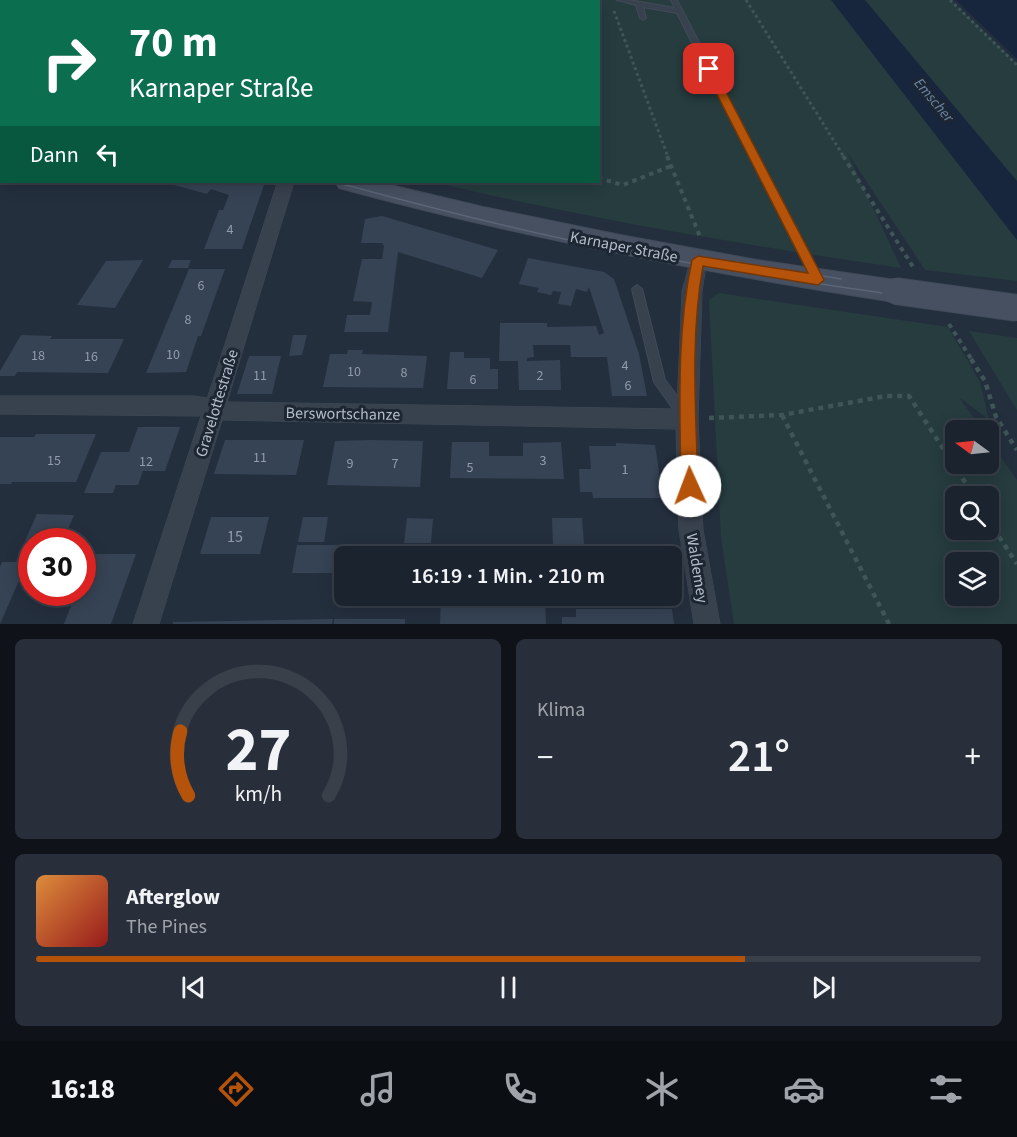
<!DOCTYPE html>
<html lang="de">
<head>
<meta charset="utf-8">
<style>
	:root { --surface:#1b232e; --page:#282f3a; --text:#f1f3f6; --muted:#a0a4aa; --line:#39404a; --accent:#b45309 }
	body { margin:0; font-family:"Source Sans 3",sans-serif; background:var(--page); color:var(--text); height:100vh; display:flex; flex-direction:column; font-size:22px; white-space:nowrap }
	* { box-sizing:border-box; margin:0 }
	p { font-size:20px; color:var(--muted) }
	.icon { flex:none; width:33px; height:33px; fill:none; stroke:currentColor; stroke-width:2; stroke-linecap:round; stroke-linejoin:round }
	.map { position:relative; height:624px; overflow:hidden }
	.panel { display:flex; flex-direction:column; gap:15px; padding:15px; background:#0f1319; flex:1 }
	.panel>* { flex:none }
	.hud { position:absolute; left:0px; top:0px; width:600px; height:183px; box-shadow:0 3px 15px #0003,0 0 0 2px var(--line); background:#0b6e4f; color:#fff; overflow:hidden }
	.needle { width:39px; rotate:285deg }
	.buttons { position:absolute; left:945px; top:420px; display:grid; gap:12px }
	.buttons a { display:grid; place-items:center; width:54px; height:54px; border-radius:9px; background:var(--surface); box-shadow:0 3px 15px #0003,0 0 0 2px var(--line); font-size:30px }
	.speed { position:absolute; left:18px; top:528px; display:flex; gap:12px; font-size:30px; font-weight:700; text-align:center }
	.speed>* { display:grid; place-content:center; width:78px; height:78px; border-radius:50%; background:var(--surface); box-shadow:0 3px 15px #0003,0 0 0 2px var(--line); line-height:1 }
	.speed .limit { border:9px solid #d22; background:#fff; color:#111 }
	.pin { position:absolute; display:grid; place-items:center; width:51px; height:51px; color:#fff; margin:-26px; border-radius:12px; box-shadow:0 3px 9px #0006 }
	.me { position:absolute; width:66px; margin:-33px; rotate:358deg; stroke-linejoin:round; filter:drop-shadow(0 0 4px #0008) }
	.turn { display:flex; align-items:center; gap:21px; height:126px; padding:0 30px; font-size:27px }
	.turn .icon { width:78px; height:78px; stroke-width:2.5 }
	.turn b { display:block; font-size:42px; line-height:51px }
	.then { display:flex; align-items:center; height:57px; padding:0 30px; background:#0003; gap:12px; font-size:22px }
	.big { font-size:45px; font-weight:600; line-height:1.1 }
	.panel .tile { flex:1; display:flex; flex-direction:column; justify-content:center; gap:9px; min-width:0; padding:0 21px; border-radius:9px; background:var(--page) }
	.panel .dial { align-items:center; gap:0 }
	.dial svg { height:156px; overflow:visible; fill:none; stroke:var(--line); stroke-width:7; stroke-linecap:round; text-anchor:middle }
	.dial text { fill:var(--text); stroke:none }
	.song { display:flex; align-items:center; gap:18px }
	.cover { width:72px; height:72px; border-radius:9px; background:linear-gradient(135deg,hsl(30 70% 55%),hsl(0 70% 35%)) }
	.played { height:6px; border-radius:3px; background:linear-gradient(90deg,var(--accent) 75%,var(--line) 75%) }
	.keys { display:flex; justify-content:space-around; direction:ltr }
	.heat { display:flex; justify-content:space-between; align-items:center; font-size:33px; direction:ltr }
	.panel .tiles { flex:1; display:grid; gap:15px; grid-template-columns:1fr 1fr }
	.tile:last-child { grid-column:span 2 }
	.trip { position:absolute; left:334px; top:546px; width:348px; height:60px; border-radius:9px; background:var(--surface); box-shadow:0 3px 15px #0003,0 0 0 2px var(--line); font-weight:600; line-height:60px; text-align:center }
	.tabs { display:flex; height:96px; justify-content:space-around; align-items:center; background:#0b0e12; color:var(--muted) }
	.tabs .icon { width:42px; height:42px }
	.tabs .on { color:var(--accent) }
	.tabs b { font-size:27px; color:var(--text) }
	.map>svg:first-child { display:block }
	.green { fill:#263c3f; fill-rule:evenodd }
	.water { fill:#17263c }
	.building { fill:#364354 }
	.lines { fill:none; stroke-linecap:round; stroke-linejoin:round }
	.service-casing { stroke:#414a57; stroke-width:2 }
	.minor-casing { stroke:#414a57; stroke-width:1 }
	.secondary-casing { stroke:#414a57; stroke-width:2 }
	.path-far2 { stroke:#3f5557; stroke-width:3; stroke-dasharray:3 3; stroke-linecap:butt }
	.path-far1 { stroke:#3f5557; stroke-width:4; stroke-dasharray:4.5 4.5; stroke-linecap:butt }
	.path { stroke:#3f5557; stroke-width:4.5; stroke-dasharray:5 5; stroke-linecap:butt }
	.service { fill:#38414e; fill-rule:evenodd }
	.minor { fill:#38414e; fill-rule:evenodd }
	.secondary { fill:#465061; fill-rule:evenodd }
	.tram { stroke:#5a6575; stroke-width:1.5 }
	.secondary-bridge-casing { stroke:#414a57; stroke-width:28; stroke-linecap:butt }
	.secondary-bridge { stroke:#465061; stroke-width:26 }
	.route { fill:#b45309; stroke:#753606; stroke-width:1.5 }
	.labels { text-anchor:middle; stroke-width:6; stroke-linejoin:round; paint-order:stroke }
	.number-label { font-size:14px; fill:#929caa }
	.far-water-label { font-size:15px; font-style:italic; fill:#6d86a8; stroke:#1d2633 }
	.street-label { font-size:16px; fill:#b4bcc9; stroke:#1d2633 }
	.near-number-label { font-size:16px; fill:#929caa }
</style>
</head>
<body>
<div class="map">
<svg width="1017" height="624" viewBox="0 0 1017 624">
	<rect width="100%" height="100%" fill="#242f3e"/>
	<g class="green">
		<path d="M156,0H951L1017,63V281L925,270L847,152L901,268C744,245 588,219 433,182H598V2Z"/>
		<path d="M719,293L948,327L980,382L989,420L959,397L982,430H956V464H988L989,440L1017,480V624H734L721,538L709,300ZM956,496H988V530H956ZM956,562H988V596H956Z"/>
		<path d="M969,331L1017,338V410Z"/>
	</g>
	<g class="water">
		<path d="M831,0H865L1017,181V240Z"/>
		<path d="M956,0H1017V59Z"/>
	</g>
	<g class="building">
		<path d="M163,182H265L242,249H204L219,210H223L229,195L211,189L207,194Z"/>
		<path d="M382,216L498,250L482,278L398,252L388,332H344L347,315H370L372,302L353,301L362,259H382L384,246L382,243H361L365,219Z"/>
		<path d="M528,258L604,272L614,279L639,354L647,396H612L607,357H571L570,345H533L534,357L527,358V361L560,360L561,390H519L518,361H499L500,323H547V327L596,326L599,335L604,333L589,287L587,292L576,289L571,306L558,304L561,292L553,291L551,295L537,292L539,288L519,284Z"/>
		<path d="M143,260L115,308L77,305L106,261Z"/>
		<path d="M172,260H191L188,268H168Z"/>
		<path d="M189,269H225L201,336H198L186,372L146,373Z"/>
		<path d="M21,335L52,336L50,339H124L108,373L17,372L15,376H0V371Z"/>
		<path d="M293,335H307L302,355L289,356Z"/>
		<path d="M348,350H363L362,354L427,356L423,388L323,387L330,354H347Z"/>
		<path d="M450,352H464V358H490V369H498V389H447Z"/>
		<path d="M249,356H281L272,394H237Z"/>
		<path d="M138,427H180L165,471H143L138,485H116L113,493H84L101,452H129Z"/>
		<path d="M36,434H96L76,482H12L11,484H0V437H34Z"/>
		<path d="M225,440H304L296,475L214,474Z"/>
		<path d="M372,440L423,441L420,487L327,485L335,441Z"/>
		<path d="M452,442H489V456H523V443L561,442L564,479L450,478Z"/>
		<path d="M616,443L655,445L663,498H593L592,492H580L579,469H591L589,446H616Z"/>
		<path d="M37,514L74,515L63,541H25Z"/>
		<path d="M211,517H269L260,554H200Z"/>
		<path d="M303,517H328L324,542H298Z"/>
		<path d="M407,518L433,519L431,543H404Z"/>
		<path d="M552,518H582L584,545H553Z"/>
		<path d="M297,545H337L333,573H292Z"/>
		<path d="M404,545H430L429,556H402Z"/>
		<path d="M82,554H136L111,624H64L74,598H68L70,592H82Z"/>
		<path d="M2,562H27L0,624V567Z"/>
		<path d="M441,599H545L546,624H440Z"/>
		<path d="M576,609H672L674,624H562V617H576Z"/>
		<path d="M333,619L332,624H173V622Z"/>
		<rect x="334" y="619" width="71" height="5"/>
	</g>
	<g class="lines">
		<g class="service-casing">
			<g id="service">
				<path d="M91,0H97V2H90Z"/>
				<path d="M582,0H588V2H581Z"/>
				<path d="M617,0H629L675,8L671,0H677L822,280L821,283H813L812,280L677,13L643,7L646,18L643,20L640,18L636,5Z"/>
				<rect x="0" y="12" width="2" height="4"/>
				<path d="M637,285L642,289L665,380L689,412L691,416L689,420L685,421L681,420L654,382L632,289Z"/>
			</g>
		</g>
		<g class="minor-casing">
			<path id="minor" d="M278,182H294L227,402L677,409L682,291L692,255L698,253L704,255L707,260L702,291L698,419L703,530L720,624H694L679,530L676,429L222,420L159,624H133L201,416L0,414V396H193L207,398Z"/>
		</g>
		<g class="secondary-casing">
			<g id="secondary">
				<rect x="0" y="68" width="2" height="12"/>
				<path d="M336,182H378L483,207L620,235L757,260L895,280L905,283L909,291L905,299L895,302C708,273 522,238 339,188Z"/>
			</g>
		</g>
		<g class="path-far2">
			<path d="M224,0L231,2"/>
			<path d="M746,0L844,157"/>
			<path d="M950,0L1017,65"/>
			<path d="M614,11L668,157"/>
		</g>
		<g class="path-far1">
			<path d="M667,156L701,239"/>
			<path d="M843,156L915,270"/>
			<path d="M598,178L623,185L671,166"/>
			<path d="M949,324L972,360"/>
		</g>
		<g class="path">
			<path d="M971,359L985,381L996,417L1017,450"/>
			<path d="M782,415L889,624"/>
			<path d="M709,418L782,415L886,396H909L974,496"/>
			<path d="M988,520L1017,564"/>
		</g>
		<use href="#service" class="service"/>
		<use href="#minor" class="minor"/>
		<use href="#secondary" class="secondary"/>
		<g class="tram">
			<path d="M335,182C427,207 519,231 613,249C747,275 882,293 1017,312"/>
			<path d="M737,262L841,279"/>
		</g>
		<g class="secondary-bridge-casing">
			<path id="secondary-bridge" d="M895,291L1017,308"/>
		</g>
		<use href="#secondary-bridge" class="secondary-bridge"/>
	</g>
	<path class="route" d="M709,66L714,69L824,280L818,285L703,266C690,337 696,413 698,486L695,491L690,493L684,491L681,486C680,411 676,334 692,260L698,256L808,273L704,69Z"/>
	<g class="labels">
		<g class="number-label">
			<text x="230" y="234">4</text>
			<text x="201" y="290">6</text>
			<text x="188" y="324">8</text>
			<text x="173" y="359">10</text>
			<text x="38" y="360">18</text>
			<text x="91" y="361">16</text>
			<text x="625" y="370">4</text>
			<text x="354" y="376">10</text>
			<text x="404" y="377">8</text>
			<text x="260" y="380">11</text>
			<text x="540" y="380">2</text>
			<text x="473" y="384">6</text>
			<text x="628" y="390">6</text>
			<text x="260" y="462">11</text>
			<text x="54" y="465">15</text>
			<text x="543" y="465">3</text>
			<text x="146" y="466">12</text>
			<text x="350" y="468">9</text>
			<text x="395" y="468">7</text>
			<text x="470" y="472">5</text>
			<text x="625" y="474">1</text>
		</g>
		<g class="far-water-label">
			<text transform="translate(934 100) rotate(50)" y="5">Emscher</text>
		</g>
		<g class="street-label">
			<text transform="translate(624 246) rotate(11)" y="6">Karnaper Straße</text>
			<text transform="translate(216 403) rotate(-73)" y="6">Gravelottestraße</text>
			<text transform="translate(343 413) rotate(1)" y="6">Berswortschanze</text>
			<text transform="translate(698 568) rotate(81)" y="6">Waldemey</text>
		</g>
		<g class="near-number-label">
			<text x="235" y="542">15</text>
		</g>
	</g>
</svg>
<div class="buttons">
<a><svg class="needle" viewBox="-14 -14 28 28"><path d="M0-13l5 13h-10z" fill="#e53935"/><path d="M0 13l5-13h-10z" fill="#a0a4aa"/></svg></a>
<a><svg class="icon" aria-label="search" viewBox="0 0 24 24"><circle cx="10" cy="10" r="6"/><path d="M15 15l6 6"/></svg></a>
<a><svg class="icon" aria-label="layers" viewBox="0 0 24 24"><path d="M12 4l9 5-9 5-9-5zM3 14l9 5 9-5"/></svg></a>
</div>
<div class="speed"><div class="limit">30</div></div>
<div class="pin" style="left:709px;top:69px;background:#d93025"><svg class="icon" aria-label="arrive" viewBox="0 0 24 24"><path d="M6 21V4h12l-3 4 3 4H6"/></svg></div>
<svg class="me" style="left:690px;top:486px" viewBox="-20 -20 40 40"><circle r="19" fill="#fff"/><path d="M0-13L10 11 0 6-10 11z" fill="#b45309"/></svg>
<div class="trip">16:19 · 1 Min. · 210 m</div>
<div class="hud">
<div class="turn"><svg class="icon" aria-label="right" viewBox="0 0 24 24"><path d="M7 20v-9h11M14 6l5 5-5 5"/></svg><div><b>70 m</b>Karnaper Straße</div></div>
<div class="then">Dann<svg class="icon" aria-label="left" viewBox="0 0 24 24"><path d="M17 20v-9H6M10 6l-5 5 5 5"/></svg></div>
</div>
</div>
<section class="panel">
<div class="tiles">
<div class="tile dial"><svg viewBox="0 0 100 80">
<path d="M14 69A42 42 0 1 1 86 69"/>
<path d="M14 69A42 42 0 0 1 10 36" stroke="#b45309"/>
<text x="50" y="56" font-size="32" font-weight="700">27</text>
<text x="50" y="72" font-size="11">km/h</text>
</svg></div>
<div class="tile"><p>Klima</p>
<div class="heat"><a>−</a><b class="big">21°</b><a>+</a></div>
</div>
<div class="tile">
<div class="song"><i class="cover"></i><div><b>Afterglow</b><p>The Pines</p></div></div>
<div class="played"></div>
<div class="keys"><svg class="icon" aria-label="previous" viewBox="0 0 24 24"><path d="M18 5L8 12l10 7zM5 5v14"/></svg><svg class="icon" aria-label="pause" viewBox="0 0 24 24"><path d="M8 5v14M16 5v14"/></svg><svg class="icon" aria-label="next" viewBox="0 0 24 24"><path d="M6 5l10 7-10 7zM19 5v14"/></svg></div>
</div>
</div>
</section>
<nav class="tabs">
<b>16:18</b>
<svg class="icon on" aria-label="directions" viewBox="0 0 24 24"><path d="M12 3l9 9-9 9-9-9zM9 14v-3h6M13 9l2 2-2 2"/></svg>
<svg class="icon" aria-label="music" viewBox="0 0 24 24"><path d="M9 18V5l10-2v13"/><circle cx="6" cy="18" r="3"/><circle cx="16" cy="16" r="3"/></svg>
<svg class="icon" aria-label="phone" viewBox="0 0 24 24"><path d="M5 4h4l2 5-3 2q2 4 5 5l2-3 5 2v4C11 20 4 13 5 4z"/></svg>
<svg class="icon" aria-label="climate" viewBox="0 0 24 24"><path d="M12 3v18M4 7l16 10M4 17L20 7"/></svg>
<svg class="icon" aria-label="car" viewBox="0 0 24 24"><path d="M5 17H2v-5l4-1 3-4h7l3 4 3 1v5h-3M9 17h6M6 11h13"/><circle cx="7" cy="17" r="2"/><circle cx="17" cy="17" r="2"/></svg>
<svg class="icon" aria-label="filters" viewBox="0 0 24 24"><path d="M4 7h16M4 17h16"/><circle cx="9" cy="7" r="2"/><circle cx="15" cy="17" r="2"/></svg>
</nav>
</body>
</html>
